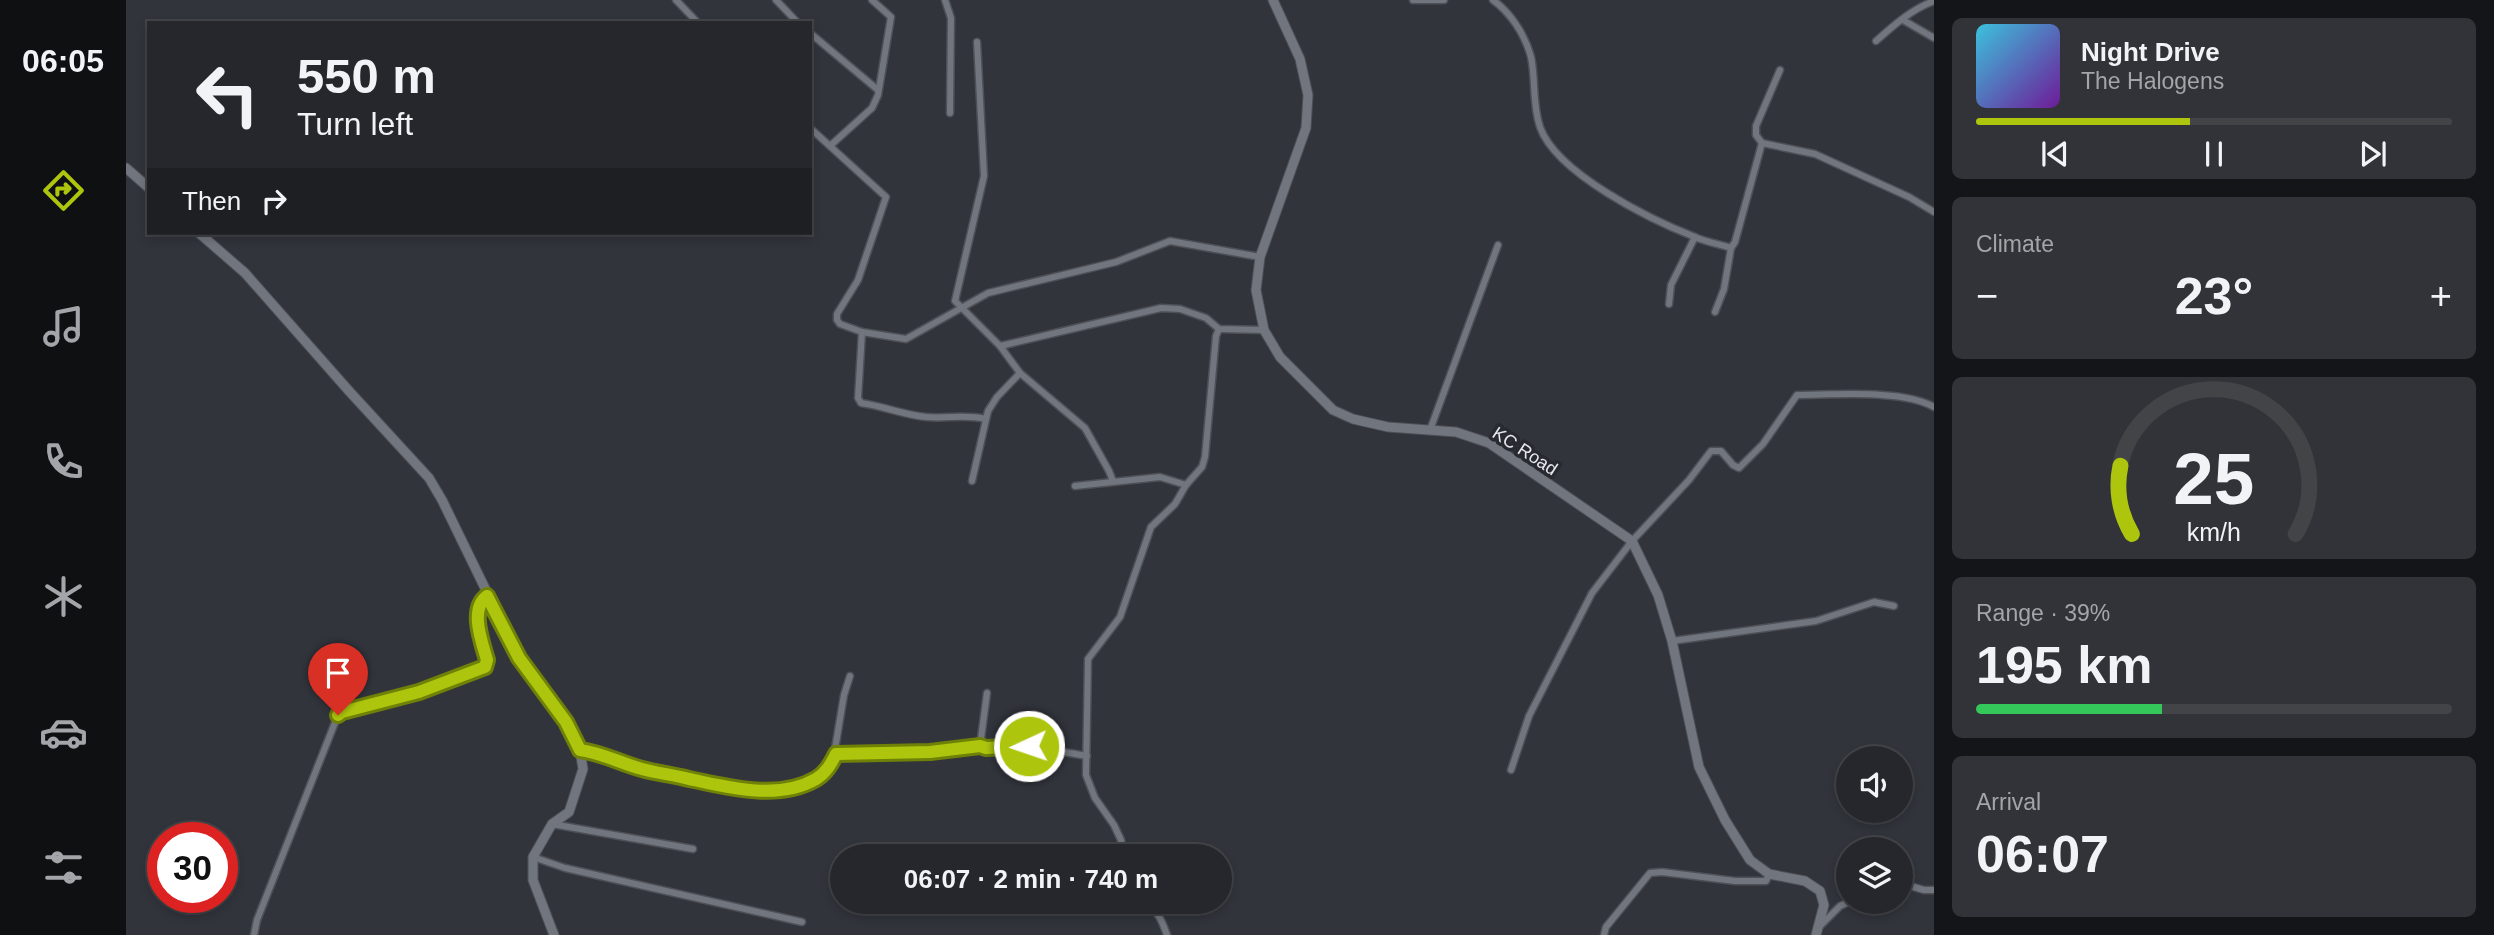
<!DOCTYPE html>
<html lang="en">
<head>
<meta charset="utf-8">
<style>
	:root { --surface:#25272c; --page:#313338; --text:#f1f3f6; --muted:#a3a5a9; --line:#424448; --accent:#adc60d }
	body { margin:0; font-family:Helvetica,sans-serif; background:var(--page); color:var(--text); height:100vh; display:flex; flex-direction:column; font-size:26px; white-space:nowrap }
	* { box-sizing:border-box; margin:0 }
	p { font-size:23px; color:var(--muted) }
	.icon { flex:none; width:38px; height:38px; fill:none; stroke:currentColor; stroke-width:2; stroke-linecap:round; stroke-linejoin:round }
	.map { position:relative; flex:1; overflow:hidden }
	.drawer { display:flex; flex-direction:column; gap:18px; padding:18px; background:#141518; width:560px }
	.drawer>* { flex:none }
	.hud { position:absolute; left:21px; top:21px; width:665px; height:214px; border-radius:0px; box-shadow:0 4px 10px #0003,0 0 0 2px var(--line); background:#25272c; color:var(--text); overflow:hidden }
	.controls { position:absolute; left:1710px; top:746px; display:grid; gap:14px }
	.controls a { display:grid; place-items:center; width:77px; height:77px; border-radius:50%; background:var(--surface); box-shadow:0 4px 10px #0003,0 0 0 2px var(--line); font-size:35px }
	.speed { position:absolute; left:21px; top:822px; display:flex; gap:14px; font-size:35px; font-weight:700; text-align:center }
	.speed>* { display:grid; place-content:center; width:91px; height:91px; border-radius:50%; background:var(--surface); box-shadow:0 4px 10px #0003,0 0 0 2px var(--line); line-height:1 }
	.speed .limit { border:10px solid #d22; background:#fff; color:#111 }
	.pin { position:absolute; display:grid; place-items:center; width:60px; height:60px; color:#fff; margin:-72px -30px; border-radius:50% 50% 50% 0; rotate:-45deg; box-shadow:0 0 7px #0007 }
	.pin .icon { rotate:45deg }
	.me { position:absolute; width:77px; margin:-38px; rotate:267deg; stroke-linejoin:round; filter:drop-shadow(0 0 5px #0008) }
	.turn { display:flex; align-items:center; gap:24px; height:147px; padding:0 35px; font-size:32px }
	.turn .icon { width:91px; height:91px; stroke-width:2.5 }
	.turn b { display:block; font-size:49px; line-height:60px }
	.then { display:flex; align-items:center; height:66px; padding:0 35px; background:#0003; gap:14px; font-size:26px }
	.big { font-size:52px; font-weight:600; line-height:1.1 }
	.drawer .tile { flex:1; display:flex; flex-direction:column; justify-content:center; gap:10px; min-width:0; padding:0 24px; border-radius:10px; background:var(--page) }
	.drawer .dial { align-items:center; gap:0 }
	.dial svg { height:182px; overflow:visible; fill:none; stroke:var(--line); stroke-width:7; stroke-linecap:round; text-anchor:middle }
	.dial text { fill:var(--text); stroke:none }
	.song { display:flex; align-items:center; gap:21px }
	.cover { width:84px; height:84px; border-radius:10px; background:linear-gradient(135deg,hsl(190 70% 55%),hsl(280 70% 35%)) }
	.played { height:7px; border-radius:4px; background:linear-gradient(90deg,var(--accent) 45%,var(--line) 45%) }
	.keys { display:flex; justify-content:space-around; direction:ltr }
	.heat { display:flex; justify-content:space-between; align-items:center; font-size:38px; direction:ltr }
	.charge { height:10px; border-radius:5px; background:linear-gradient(90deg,#34c759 39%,var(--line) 0) }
	.trip { position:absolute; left:704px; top:844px; width:402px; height:70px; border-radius:35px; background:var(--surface); box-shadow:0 4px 10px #0003,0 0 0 2px var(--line); font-weight:600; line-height:70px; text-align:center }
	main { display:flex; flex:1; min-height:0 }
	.dock { display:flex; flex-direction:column; width:126px; justify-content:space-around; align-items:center; background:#0f1012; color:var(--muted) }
	.dock .icon { width:49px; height:49px }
	.dock .active { color:var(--accent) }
	.dock b { font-size:32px; color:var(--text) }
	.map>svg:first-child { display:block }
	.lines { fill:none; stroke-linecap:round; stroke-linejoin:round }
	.street-casing { stroke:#4e5057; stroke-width:9 }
	.secondary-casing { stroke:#4e5057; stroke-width:11 }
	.street { stroke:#71757d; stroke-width:6 }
	.secondary { stroke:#71757d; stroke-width:9 }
	.route-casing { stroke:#708108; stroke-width:18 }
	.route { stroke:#adc60d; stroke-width:12 }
	.labels { text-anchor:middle; stroke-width:7; stroke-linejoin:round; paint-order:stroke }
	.street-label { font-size:18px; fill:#e6e8ec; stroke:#272a30 }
</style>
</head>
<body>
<main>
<nav class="dock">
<b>06:05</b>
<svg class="icon active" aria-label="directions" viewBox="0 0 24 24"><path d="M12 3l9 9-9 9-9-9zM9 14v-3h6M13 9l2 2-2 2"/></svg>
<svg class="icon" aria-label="music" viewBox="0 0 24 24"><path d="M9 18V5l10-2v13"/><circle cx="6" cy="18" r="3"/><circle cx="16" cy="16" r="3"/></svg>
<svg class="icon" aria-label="phone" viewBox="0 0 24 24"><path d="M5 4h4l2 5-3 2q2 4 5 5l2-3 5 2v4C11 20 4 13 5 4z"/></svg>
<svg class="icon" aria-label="climate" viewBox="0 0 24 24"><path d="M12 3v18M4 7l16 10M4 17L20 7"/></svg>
<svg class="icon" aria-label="car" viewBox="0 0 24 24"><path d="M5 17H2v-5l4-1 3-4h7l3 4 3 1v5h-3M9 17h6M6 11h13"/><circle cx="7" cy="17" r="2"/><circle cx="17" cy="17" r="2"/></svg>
<svg class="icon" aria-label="filters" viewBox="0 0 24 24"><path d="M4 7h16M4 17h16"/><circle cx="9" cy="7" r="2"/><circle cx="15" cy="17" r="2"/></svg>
</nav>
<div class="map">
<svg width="1808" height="935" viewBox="0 0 1808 935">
	<rect width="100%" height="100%" fill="#31343b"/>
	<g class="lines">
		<g class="street-casing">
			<g id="street">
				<path d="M550,0L572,23"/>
				<path d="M650,0L672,23"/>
				<path d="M819,0L825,18L824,113"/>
				<path d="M1287,0H1318"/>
				<path d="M1367,0C1385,13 1399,35 1405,57C1410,80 1406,104 1414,127C1430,173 1525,220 1569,237C1580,242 1593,244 1605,248"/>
				<path d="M1777,20L1808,38"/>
				<path d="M684,33L752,90"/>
				<path d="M1750,41C1768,25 1786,9 1808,1"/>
				<path d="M851,42L858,176L829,301L874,346L894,373L959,428L983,471L987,481"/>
				<path d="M1654,70L1630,126V135L1636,143L1689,154L1783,197L1808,212"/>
				<path d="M684,128L760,197L732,280L711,314V320L714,324L736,332L780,339L862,293L990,262L1044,241L1134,257"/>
				<path d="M705,145L746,108L752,95L765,17L746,0"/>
				<path d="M1543,304L1545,285L1569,237"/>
				<path d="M1589,312L1598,289L1605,248L1609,242L1636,143"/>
				<path d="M736,332L732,398L735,403C757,406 778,415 800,417C821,419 838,414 860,419"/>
				<path d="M874,346L1035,308L1054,309L1080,318L1093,329L1138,330"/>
				<path d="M1304,430L1372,245"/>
				<path d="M846,481L862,411L871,397L894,373"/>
				<path d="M949,486L1034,477L1060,485L1076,467L1079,457L1090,336L1093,329"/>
				<path d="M1546,641L1690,621L1748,602L1768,606"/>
				<path d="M854,746L861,693"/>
				<path d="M454,750C476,753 494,763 516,769C531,773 548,775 563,779C603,787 652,800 690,779C701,773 705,764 710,754L709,749L718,695L724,676"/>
				<path d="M710,754L804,752L854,746L860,749L903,746L961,756"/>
				<path d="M1385,770L1403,716L1466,593L1506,541L1563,480L1585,451H1595L1607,465L1613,468L1637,444L1671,395C1708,395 1777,389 1808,407"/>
				<path d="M426,824L567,849"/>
				<path d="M998,856L995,840L988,825L969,798L960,775L962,659L994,617L1025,527L1049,504L1060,485"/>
				<path d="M407,857L439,868L676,922"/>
				<path d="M1774,883L1798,890H1808"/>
				<path d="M1011,901C1031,909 1034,915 1041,935"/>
				<path d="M1692,928L1714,906L1725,901"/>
				<path d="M128,935L131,920L212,715L293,692L359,667L361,660C356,642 343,610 361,596"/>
				<path d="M1478,935L1480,927L1524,873L1536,872L1609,881H1640L1643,874"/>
			</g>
		</g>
		<g class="secondary-casing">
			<g id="secondary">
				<path d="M1147,0L1174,59L1182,95L1180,128L1134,257L1130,290L1138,330L1154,357L1207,410L1227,419L1262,427L1330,432L1363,443L1506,541L1532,595L1546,641L1573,767L1599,820L1624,860L1643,874L1679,881L1694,891L1698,905L1690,935"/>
				<path d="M0,168L23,188"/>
				<path d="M73,233L119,273L223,391L303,478L316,500L393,658L440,722L454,750L457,769L443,812L426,824L407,857V880L428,935"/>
			</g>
		</g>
		<use href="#street" class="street"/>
		<use href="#secondary" class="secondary"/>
	</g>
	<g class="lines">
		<g class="route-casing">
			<path id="route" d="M212,715L216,712L293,692L359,667L361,660C356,642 343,609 361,596L393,658L440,722L454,750C476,753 494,763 516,769C531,773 547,775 563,779C603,787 652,801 690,779C700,773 705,764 710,754L804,752L854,746L860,748L903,746"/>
		</g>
		<use href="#route" class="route"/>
	</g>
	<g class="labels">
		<g class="street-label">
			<text transform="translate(1399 451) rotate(33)" y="6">KC Road</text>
		</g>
	</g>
</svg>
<div class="controls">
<a><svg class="icon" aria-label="sound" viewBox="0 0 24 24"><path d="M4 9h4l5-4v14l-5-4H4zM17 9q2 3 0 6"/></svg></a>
<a><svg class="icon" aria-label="layers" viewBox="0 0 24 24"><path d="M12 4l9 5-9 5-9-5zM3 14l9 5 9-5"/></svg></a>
</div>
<div class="speed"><div class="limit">30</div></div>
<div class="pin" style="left:212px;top:715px;background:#d93025"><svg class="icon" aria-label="arrive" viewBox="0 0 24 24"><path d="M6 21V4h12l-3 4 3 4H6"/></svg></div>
<svg class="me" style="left:903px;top:746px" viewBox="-20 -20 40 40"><circle r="17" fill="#adc60d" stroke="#fff" stroke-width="3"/><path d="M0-11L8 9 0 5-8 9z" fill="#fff"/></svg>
<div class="trip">06:07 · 2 min · 740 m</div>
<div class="hud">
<div class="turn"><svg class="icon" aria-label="left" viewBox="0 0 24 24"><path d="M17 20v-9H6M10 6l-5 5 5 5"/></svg><div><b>550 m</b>Turn left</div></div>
<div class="then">Then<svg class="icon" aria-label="right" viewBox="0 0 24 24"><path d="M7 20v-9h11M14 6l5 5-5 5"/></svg></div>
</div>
</div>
<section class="drawer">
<div class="tile">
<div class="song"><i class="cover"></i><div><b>Night Drive</b><p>The Halogens</p></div></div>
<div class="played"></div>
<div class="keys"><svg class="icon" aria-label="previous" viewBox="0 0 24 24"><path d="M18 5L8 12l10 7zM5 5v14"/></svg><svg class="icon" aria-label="pause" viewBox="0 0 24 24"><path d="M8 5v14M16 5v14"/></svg><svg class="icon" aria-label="next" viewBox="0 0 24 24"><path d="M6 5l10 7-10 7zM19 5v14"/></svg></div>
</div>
<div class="tile"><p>Climate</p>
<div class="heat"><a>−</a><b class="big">23°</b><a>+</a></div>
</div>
<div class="tile dial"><svg viewBox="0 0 100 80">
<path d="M14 69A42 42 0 1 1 86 69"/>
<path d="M14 69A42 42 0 0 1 9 39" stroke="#adc60d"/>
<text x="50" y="56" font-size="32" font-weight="700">25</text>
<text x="50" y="72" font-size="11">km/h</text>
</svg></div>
<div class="tile"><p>Range · 39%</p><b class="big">195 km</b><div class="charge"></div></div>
<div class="tile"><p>Arrival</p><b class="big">06:07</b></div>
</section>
</main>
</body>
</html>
